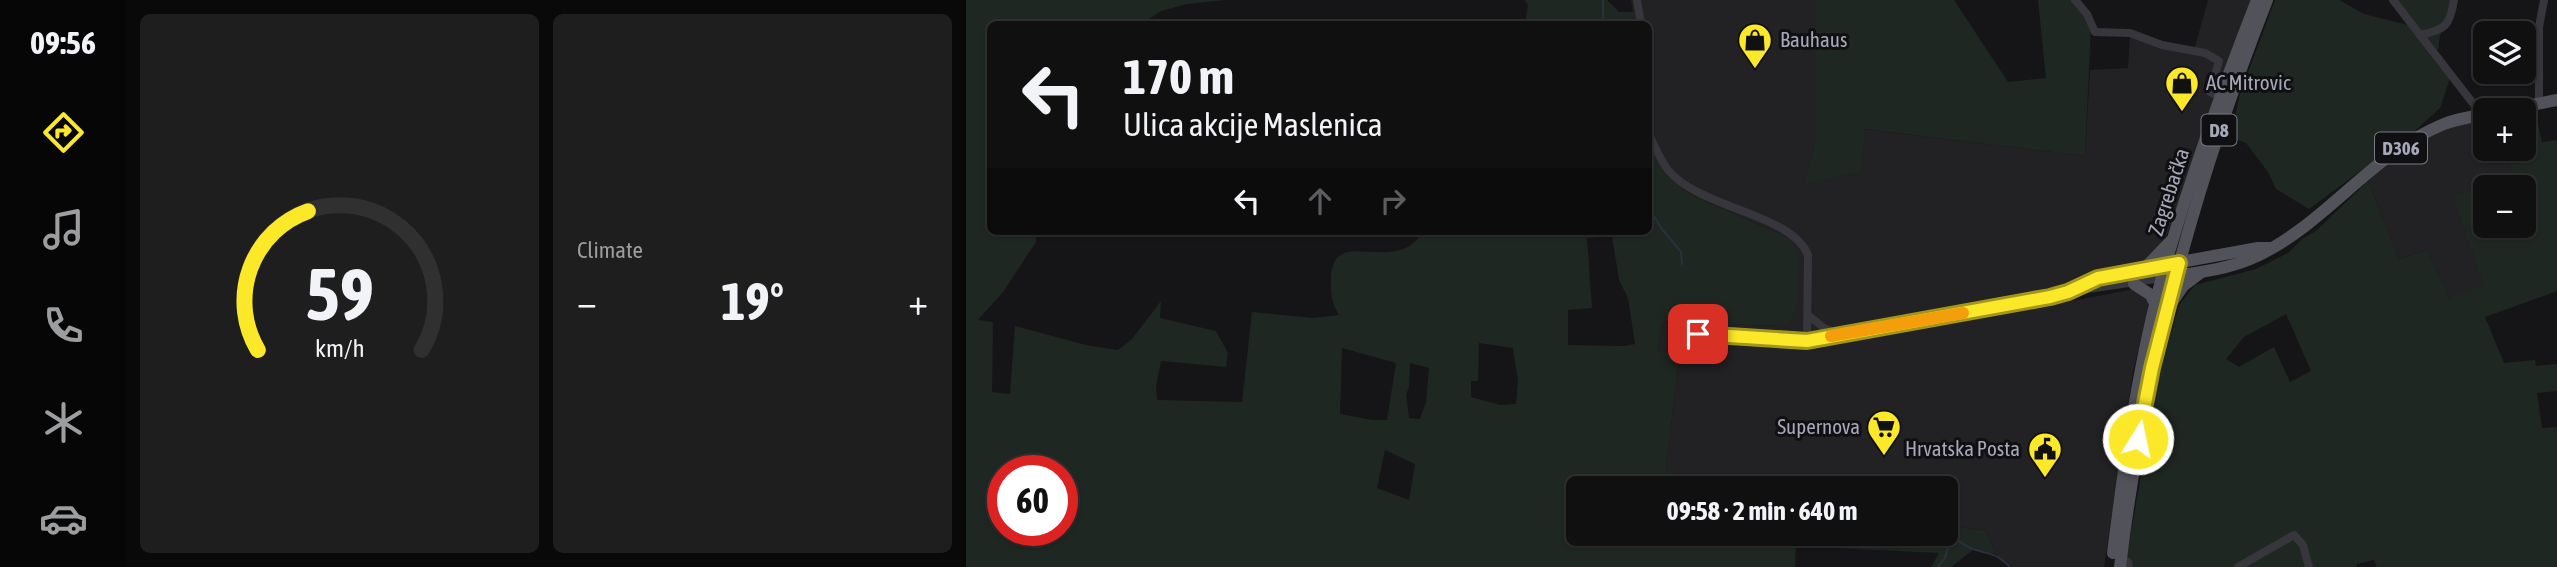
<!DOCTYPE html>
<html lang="en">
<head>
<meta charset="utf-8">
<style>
	:root { --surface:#101011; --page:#1e1e1f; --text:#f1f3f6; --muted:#9c9d9f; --line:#303031; --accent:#fbe829 }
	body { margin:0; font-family:"Asap Condensed",sans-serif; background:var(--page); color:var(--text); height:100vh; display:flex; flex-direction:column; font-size:26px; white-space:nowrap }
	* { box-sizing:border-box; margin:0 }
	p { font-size:23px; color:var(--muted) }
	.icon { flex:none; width:38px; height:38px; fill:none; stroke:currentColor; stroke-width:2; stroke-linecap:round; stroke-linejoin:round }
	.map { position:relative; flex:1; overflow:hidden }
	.sheet { display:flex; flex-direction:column; gap:14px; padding:14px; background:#090909; width:840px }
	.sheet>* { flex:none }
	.guide { position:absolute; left:21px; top:21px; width:665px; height:214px; border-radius:10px; box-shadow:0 2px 5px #0004,0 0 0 2px var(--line); background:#101011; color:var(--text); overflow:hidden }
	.controls { position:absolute; left:1507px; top:21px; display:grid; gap:14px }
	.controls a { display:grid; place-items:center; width:63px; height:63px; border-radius:10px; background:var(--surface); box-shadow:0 2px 5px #0004,0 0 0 2px var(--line); font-size:35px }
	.speed { position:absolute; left:21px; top:455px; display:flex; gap:14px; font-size:35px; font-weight:700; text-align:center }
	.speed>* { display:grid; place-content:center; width:91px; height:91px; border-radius:50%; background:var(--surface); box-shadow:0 2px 5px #0004,0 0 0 2px var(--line); line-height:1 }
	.speed .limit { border:10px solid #d22; background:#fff; color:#111 }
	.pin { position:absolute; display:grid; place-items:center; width:60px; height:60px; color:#fff; margin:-30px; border-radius:14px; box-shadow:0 4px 10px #0006 }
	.me { position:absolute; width:77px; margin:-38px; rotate:10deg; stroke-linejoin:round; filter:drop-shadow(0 0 5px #0008) }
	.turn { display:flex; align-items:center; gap:24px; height:147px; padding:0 21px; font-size:32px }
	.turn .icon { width:91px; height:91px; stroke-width:2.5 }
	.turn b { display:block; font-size:49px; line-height:60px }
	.lanes { display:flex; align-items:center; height:66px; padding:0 21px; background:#0003; justify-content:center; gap:35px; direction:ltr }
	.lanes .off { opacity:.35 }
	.big { font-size:52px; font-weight:700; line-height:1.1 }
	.sheet .widget { flex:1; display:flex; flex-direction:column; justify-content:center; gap:10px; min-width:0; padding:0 24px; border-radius:10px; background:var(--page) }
	.sheet .dial { align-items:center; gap:0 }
	.dial svg { height:182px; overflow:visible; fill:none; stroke:var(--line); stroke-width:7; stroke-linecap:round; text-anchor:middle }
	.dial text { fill:var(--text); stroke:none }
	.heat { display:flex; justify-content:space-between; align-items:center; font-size:38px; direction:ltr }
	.sheet .tiles { flex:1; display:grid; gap:14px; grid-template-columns:repeat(2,1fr) }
	.trip { position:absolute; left:600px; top:476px; width:392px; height:70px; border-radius:10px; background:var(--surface); box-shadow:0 2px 5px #0004,0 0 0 2px var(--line); font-weight:700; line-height:70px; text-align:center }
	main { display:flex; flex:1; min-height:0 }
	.dock { display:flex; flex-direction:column; width:126px; justify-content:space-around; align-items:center; background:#060607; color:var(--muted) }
	.dock .icon { width:49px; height:49px }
	.dock .on { color:var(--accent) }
	.dock b { font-size:32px; color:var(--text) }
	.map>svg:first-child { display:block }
	.built { fill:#222124 }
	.green { fill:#1f2722; fill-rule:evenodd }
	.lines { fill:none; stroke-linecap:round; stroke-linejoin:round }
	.stream { stroke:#2a303c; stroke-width:2 }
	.minor { stroke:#36363c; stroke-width:8 }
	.primary { stroke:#52525b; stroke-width:12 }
	.route-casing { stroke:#a3971b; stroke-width:18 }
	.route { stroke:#fbe829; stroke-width:12 }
	.slow { stroke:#f59e0b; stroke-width:12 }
	.labels { text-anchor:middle; stroke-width:6; stroke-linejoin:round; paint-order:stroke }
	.shield { fill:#101012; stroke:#797a86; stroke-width:2 }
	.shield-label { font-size:19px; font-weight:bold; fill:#a6a7b8 }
	.poi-label { font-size:21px; fill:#a6a7b8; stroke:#101012; text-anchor:start }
	.street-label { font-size:21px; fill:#a6a7b8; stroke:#101012 }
</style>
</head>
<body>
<main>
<nav class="dock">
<b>09:56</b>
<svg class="icon on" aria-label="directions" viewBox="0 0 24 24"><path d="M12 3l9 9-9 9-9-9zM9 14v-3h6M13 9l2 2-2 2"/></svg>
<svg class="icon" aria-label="music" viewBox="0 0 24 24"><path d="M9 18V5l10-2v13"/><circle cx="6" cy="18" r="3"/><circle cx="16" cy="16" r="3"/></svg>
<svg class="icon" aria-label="phone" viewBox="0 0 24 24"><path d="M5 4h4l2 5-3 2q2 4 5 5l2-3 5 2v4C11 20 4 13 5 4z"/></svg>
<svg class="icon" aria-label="climate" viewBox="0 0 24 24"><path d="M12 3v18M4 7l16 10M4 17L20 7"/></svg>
<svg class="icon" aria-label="car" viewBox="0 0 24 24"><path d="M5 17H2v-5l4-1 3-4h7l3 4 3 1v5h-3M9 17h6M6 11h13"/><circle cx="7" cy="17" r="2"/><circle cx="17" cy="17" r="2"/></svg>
</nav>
<section class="sheet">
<div class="tiles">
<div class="widget dial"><svg viewBox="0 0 100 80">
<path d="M14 69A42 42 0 1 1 86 69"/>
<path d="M14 69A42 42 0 0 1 36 8" stroke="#fbe829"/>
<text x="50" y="56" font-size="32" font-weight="700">59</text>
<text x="50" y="72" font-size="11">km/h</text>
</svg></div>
<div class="widget"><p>Climate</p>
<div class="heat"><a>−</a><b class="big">19°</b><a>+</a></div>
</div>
</div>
</section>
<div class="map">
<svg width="1591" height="567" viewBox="0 0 1591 567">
	<rect width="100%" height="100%" fill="#151517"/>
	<g class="built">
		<path d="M665,0H850V140L839,183L895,172L898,129L1119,156L1124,70L1162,68L1164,33L1228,50L1242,0H1291L1202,233L1184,258L1168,265L1145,269L1103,283L1073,290L1075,307L1168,289L1181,299L1183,308L1167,372L1138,567H1047L1030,554L1020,531L980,525V488H725L705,481L700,468L714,352L692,350L696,322L816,326L823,238L725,195L701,176L683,148L682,24H669Z"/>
		<path d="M1519,114V149H1540L1547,178L1488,196L1519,285L1483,299L1461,250L1433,259L1402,181L1426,154L1451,137Z"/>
	</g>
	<g class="green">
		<path d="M0,0H259L221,4L195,11L180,21L153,24L125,20L84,19L76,24H24V231H70V242L37,292L12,320L27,322L26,392L44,394L49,326L120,345L152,350L166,339L195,301L194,318L250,331L262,353L260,367L195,361L190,387L191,400L276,402L286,312L347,318L373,315C365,303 365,294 365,279C366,222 430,279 457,231H682L683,148L701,176L725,195L823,238L833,251L831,304L826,320L816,326L696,322L692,350L714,352L700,468L705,481L725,488H612V534H980V525L1020,531L1030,554L1007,550L985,567H965L973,553L830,546L829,567H0ZM646,236L653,280L662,298L669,344L658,346L602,345V310L626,308L621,238ZM513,343L547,348L552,381L550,404L534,405L505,397V381H512ZM376,348L430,363L421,420H406L374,414ZM444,363L463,368L460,402L454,419L443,418L440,394L443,388ZM419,450L449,464L443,500L411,488ZM37,471H96V530H37Z"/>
		<path d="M559,0H641L653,12H668L669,24H559L562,5Z"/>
		<path d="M850,0H988L1042,82L1080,78L1072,0H1109L1125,27L1119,156L899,129L895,172L838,184L850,140Z"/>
		<path d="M1309,0H1373L1398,14L1446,26L1427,0H1487C1484,16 1471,34 1473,48L1467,51L1485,75L1474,108L1450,130L1343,209L1310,189L1302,172L1280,143L1265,137L1274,94Z"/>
		<path d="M1568,105L1576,142L1591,140V291L1519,317L1538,363L1569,360L1570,366L1591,364V391L1571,393L1576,428L1591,427V567H1411L1408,560L1391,564V567H1159L1191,383L1213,305L1229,285L1290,269L1322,253L1336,239L1350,231L1402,181L1433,259L1461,250L1483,298L1518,285L1487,196L1547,178L1540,149H1558V110ZM1519,187H1558V226H1519ZM1320,314L1345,371L1324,382L1308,347L1273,367L1260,359L1278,337Z"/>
	</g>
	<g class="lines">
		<g class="stream">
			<path d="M635,24L637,18V0"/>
			<path d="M682,207L696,229L715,252L716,264"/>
			<path d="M980,533C990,538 999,547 1010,550C1029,556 1028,552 1044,567"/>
			<path d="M972,567L979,558L983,543L977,534"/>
		</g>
		<g class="minor">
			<path d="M671,0L675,24"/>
			<path d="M1109,0L1121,14L1129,32L1164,33L1196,45L1239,53L1253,61L1244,92L1255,97"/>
			<path d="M1427,0L1516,115"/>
			<path d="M1454,35C1479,30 1484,26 1488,0"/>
			<path d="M1573,104V27L1578,0"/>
			<path d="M682,132C688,145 693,158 702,170C734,209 825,213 842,255L841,341"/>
			<path d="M1105,290L1132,278L1200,264"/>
			<path d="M842,315L858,328L874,334"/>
			<path d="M732,334L841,341L1030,308L1102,292L1196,278"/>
			<path d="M1155,559L1162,562L1163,567"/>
			<path d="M1272,567L1328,535L1337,545L1343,567"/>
		</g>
		<g class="primary">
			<path d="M1540,110L1591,100"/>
			<path d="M1209,263L1292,248H1304"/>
			<path d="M1178,269L1205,241"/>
			<path d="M1204,277C1232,272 1265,269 1291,256C1361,223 1406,153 1478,124C1490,119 1506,117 1519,114"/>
			<path d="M1168,284L1185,295L1190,306"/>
			<path d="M1206,302L1217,286L1234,273"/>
			<path d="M1147,553C1159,457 1173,360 1199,266C1225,176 1257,87 1291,0"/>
			<path d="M1154,567C1177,372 1229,183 1301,0"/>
		</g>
	</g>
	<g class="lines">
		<g class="route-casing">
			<path id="route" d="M732,334L841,341L1084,297L1102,292L1132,278L1213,263L1186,368L1172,439"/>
		</g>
		<use href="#route" class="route"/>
		<path class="slow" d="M865,336L997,313"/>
	</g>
	<defs>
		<g id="shop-pin" transform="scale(1.75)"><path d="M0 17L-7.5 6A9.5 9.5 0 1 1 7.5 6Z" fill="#fbe829" stroke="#101012"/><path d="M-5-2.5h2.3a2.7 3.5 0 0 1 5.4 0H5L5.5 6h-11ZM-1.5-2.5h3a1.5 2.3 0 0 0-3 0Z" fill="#111"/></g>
		<g id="supermarket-pin" transform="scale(1.75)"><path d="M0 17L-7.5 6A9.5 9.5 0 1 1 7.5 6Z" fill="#fbe829" stroke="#101012"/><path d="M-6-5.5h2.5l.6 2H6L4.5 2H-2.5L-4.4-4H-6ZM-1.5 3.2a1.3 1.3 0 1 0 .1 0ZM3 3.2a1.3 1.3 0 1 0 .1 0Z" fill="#111"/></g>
		<g id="civic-pin" transform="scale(1.75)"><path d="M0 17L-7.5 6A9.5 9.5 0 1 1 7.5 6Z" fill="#fbe829" stroke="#101012"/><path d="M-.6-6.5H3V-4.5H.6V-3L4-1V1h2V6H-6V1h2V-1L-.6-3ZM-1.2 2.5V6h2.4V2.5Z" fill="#111"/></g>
	</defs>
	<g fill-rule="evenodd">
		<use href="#shop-pin" x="789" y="40"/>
		<use href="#shop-pin" x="1216" y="83"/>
		<use href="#supermarket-pin" x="918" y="427"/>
		<use href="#civic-pin" x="1079" y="449"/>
	</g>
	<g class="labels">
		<g class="shield">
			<rect x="1235.5" y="114.5" width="35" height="31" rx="5"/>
			<rect x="1409" y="132.5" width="52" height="31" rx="5"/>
		</g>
		<g class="shield-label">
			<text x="1253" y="137">D8</text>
			<text x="1435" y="155">D306</text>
		</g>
		<g class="poi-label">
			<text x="814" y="47">Bauhaus</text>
			<text x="1240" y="90">AC Mitrovic</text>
			<text x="894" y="434" text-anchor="end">Supernova</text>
			<text x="1054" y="456" text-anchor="end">Hrvatska Posta</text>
		</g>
		<g class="street-label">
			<text transform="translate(1203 192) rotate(-72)" y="7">Zagrebačka</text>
		</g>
	</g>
</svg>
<div class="controls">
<a><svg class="icon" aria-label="layers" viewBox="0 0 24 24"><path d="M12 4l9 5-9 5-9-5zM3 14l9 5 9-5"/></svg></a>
<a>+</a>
<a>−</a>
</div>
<div class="speed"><div class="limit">60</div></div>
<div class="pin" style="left:732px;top:334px;background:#d93025"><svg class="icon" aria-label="arrive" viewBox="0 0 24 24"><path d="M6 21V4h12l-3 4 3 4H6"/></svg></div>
<svg class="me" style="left:1172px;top:439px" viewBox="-20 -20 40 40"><circle r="17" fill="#fbe829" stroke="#fff" stroke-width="3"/><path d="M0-11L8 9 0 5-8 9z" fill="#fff"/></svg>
<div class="trip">09:58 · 2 min · 640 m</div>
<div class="guide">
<div class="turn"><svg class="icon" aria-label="left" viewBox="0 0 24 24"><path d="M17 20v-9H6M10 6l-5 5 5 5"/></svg><div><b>170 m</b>Ulica akcije Maslenica</div></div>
<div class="lanes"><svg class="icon" aria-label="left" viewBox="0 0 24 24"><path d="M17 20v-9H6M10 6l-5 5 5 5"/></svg><svg class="icon off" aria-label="ahead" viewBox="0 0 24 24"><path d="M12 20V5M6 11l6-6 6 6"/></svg><svg class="icon off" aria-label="right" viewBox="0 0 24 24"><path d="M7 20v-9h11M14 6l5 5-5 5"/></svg></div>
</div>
</div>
</main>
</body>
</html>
